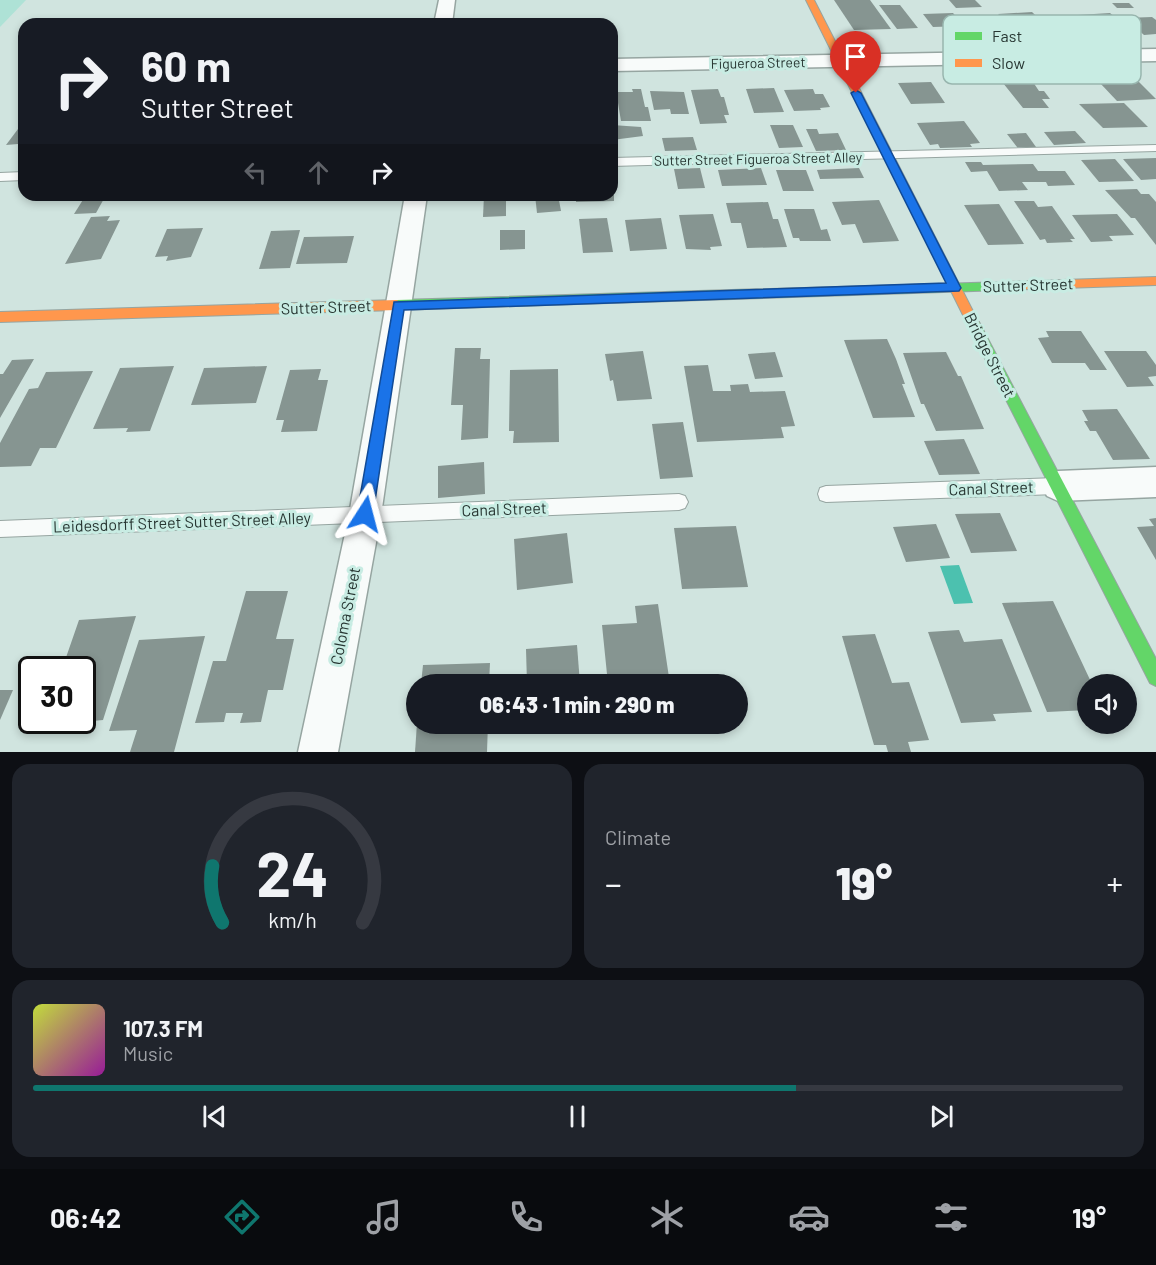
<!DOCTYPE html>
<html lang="en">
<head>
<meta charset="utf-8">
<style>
	:root { --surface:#171b24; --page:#20242c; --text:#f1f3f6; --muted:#9ea1a6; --line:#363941; --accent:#0f766e }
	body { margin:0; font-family:Barlow,sans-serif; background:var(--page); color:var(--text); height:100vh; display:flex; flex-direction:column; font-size:22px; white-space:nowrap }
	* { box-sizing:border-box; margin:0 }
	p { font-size:20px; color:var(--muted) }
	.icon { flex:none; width:33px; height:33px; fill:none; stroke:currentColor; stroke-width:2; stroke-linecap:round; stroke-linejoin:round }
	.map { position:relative; height:752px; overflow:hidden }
	.drawer { display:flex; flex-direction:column; gap:12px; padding:12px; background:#0d0f14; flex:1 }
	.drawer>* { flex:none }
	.hud { position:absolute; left:18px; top:18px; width:600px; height:183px; border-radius:18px; box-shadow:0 3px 9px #0003; background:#171b24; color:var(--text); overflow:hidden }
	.fabs { position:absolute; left:1077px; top:674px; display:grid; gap:12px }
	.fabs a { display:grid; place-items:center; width:60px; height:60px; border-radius:50%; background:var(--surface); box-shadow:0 3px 9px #0003; font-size:30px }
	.speed { position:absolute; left:18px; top:656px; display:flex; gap:12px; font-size:30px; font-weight:700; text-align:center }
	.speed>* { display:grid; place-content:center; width:78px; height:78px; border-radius:50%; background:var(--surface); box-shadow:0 3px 9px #0003; line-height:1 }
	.speed .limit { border:3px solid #111; border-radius:9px; background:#fff; color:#111 }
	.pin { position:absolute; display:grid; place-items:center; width:51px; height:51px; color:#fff; margin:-62px -26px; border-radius:50% 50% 50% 0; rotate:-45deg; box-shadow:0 0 6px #0007 }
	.pin .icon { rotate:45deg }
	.me { position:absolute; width:66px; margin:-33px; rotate:9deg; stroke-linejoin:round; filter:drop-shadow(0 0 4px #0008) }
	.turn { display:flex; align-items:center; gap:21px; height:126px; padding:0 24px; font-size:27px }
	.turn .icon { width:78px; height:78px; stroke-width:2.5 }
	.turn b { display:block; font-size:42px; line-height:51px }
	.lanes { display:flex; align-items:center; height:57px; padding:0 24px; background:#0003; justify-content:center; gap:30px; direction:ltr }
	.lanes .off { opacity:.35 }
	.big { font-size:45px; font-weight:800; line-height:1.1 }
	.drawer .widget { flex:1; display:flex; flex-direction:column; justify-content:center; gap:9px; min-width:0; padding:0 21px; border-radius:18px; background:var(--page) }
	.drawer .dial { align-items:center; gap:0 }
	.dial svg { height:156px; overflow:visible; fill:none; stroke:var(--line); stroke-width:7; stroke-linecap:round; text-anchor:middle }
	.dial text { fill:var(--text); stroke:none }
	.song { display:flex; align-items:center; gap:18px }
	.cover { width:72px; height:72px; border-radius:9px; background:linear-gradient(135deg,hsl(70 70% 55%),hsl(300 70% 35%)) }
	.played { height:6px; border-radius:3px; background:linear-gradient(90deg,var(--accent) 70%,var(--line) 70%) }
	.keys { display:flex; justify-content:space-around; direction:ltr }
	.heat { display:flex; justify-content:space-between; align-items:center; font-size:33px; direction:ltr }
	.drawer .tiles { flex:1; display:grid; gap:12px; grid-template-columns:1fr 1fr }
	.widget:last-child { grid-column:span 2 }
	.trip { position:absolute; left:406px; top:674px; width:342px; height:60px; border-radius:30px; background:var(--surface); box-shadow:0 3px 9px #0003; font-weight:800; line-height:60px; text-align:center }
	.menu { display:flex; height:96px; justify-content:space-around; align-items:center; background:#090b0e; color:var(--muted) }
	.menu .icon { width:42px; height:42px }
	.menu .selected { color:var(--accent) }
	.menu b { font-size:27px; color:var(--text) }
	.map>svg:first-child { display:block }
	.green { fill:#aee2d6 }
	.water { fill:#4cc1af }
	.building { fill:#869591 }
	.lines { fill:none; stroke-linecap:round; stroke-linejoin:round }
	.lane-casing { stroke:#96a5a1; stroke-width:2 }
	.street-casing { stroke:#96a5a1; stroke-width:3 }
	.fast-casing { stroke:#96a5a1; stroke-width:2 }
	.slow-casing { stroke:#96a5a1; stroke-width:2 }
	.lane { fill:#f8fbfa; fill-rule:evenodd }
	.street { fill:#f8fbfa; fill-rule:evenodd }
	.fast { fill:#63d668; fill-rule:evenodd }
	.slow { fill:#ff974d; fill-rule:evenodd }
	.route { fill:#1a73e8; stroke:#114b97; stroke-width:1.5 }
	.labels { text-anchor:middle; stroke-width:6; stroke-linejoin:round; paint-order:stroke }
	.far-street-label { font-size:14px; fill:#273632; stroke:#c8ece3 }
	.street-label { font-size:16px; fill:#273632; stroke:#c8ece3 }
	.key { fill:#c8ece3; stroke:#98b5ae; stroke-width:1.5 }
	.key-label { font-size:16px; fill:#273632 }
</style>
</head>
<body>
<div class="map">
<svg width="1156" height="752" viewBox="0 0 1156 752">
	<rect width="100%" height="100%" fill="#d0e4df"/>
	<path class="green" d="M0,0H26L0,27Z"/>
	<path class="water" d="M959,565L973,603L954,604L940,566Z"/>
	<g class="building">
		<path d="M834,0H870L891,29L854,30Z"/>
		<path d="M949,0H975L982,7L956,8Z"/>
		<path d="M1112,3H1129L1134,8H1117Z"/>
		<path d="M879,5H900L918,28L897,29Z"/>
		<path d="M1032,12L1053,32L1018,34L998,14Z"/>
		<path d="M953,13L964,26L933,27L923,14Z"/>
		<path d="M1110,13L1135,34L1110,35L1104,30L1096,31L1078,15Z"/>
		<path d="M1152,17L1156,20V34L1144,35L1125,18Z"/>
		<path d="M1138,81L1156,99L1117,101L1100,83Z"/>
		<path d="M931,82L945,103L911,104L898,83Z"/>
		<path d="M1010,82H1033L1039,91H1044L1050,99H1042L1049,108H1023L1003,83Z"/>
		<path d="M774,88L784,112L754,113L746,89Z"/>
		<path d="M632,89H641L645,107H648L651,121H621L618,103H612V92H633Z"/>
		<path d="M718,89L721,97H724L729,115H724L727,123L700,124L691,90Z"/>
		<path d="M813,89L815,94H823L830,107L820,108L821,110L794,111L784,90Z"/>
		<path d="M650,91L684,92L689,114H671L670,109L654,110Z"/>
		<path d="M1124,103L1148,127L1103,128L1079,104Z"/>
		<path d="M24,121V137L18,144L6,145Z"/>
		<path d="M964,121L980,143L970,144L972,147L940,148L938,144L930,145L917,123Z"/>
		<path d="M612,125L641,127L643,136L612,140Z"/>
		<path d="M770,125H793L803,147L779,148Z"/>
		<path d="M806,129H817L819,134L838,133L846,150L816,151Z"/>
		<path d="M1075,131L1086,143L1054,145L1044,132Z"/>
		<path d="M1026,133L1036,147H1017L1007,134Z"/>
		<path d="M693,137L697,150L665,151L662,138Z"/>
		<path d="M1156,158V179L1141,180L1123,159Z"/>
		<path d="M1115,159L1134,181L1099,182L1081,160Z"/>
		<path d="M965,162H981L983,165L1033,164L1038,171H1065L1075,185L1048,186L1046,182H1022L1028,190L999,191L987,171L971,172Z"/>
		<path d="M700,168L705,188L678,189L674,169Z"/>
		<path d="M761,168L767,185L722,186L718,170Z"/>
		<path d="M859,168L864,178L820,179L817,170Z"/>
		<path d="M776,170H806L814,191H783Z"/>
		<path d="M1137,189L1141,194H1149L1156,202V245L1135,218H1131L1105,190Z"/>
		<path d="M86,195H106L96,213L74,214Z"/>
		<path d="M484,195H506V216L483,217Z"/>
		<path d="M535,195H558L561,211L537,213Z"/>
		<path d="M576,195H614V201L576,202Z"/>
		<path d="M879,200L899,241L863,243L855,224L842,225L832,202Z"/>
		<path d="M1014,201H1034L1038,207L1052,206L1075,239H1070L1073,242L1047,243L1045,239L1040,240Z"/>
		<path d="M768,202L773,219H778L787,247L747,248L741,223H731L726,203Z"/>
		<path d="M999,204L1024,244L988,245L964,205Z"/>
		<path d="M784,209H814L821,230L827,229L831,241H800L799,238H793Z"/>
		<path d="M713,214L722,246L710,247L711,250L686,249L679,215Z"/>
		<path d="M1117,214L1134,235L1109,236L1113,241L1091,242L1072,215Z"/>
		<path d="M110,216L107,221L120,220L101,259L65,264L91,217Z"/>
		<path d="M607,218L613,252L583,253L579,219Z"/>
		<path d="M661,218L667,249L630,251L625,220Z"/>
		<path d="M203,228L191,257L166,261L168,256L155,257L167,229Z"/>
		<path d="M300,230L290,268L259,269L271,231Z"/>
		<path d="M500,230H525V249L500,250Z"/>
		<path d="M354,236L347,263L296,264L304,237Z"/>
		<path d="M1046,331H1081L1107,370H1090L1085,363H1052L1038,338L1049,337Z"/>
		<path d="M887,339L896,359L905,384H902L915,417L873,418L844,340Z"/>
		<path d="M455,348H481L480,359H490L488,438L461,440L463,405H451Z"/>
		<path d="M643,351L652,399L617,401L613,380L610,381L605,354Z"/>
		<path d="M1104,351H1146L1156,365V376L1148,377L1154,386L1127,387Z"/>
		<path d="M775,352L783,377L755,379L748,354Z"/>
		<path d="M946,352L958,376H961L984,429L936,431L924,404H921L903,353Z"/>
		<path d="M34,359L0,418V374H3L12,360Z"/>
		<path d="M708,365L713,391H731L730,385L748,384L750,392L785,391L795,426L781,427L784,438L697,442L684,366Z"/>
		<path d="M174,366L150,431L126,432L128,428L93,429L120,368Z"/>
		<path d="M267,366L256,403L191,405L204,368Z"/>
		<path d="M321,369L318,380H328L317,431L281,432L284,420H276L290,370Z"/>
		<path d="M558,369L559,442L513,443L514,431H509L510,370Z"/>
		<path d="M93,371L56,448H40L31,466L0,467V443L29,389L38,388L46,372Z"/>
		<path d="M1117,409L1150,459L1113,460L1096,431H1090L1084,421H1088L1082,410Z"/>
		<path d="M683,422L693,477L660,479L652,424Z"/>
		<path d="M964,439L980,474L939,475L924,441Z"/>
		<path d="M484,462L485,494L438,498V466Z"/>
		<path d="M1000,513L1017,551L971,553L955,514Z"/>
		<path d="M1156,518V560L1137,527L1154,526L1149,519Z"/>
		<path d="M936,524L950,558L906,562L893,527Z"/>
		<path d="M736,526L748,587L682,589L674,528Z"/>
		<path d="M567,533L573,583L517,590L514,539Z"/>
		<path d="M246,591H288L276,639H294L283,690H268L261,722L240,723L243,713H226L224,722L195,723L213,661H226Z"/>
		<path d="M1053,601L1092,684H1088V710L1047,712L1002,603Z"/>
		<path d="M658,604L670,684H608L602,625L637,623L635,606Z"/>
		<path d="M136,616L103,720L82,722V669H62L79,620Z"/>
		<path d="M959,630L964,642L1002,639L1032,712L993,714L996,721L961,723L928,632Z"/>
		<path d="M875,634L892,683L909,682L929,740L908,742L911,752H888L886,745H874L842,636Z"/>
		<path d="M205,636L174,752H130L137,730L109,731L139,640Z"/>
		<path d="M577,645L580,684H527L526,649Z"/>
		<path d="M490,663L489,684H421L423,665Z"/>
		<path d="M0,690H13L0,720Z"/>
		<path d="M36,720H82V722L34,726Z"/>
		<path d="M417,723H488L487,752H415Z"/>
		<path d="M528,723H583V725L529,730Z"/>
	</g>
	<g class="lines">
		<g class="lane-casing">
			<g id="lane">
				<path d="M1156,145V151L612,166V158Z"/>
				<path d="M24,172V180L0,181V173Z"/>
				<path d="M1056,478L1062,481L1064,486L1062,491L1056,494L826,502L820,500L818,494L820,488L826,486Z"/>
				<path d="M679,494L685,496L688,502L685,508L679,510L0,537V521Z"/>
			</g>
		</g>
		<g class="street-casing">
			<g id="street">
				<path d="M439,0H455L452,24H434Z"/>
				<path d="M1156,49V61L612,71V59Z"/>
				<path d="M405,195H427L381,515L338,752H298L349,515Z"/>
				<path d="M1156,467V497L1058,501L1047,496L1042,486L1047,476L1058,471Z"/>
			</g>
		</g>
		<g class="fast-casing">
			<g id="fast">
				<path d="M1004,282L1010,286L1004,290L397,310L391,305L397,300Z"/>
				<path d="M974,320L979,322L1156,659V686L1150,683L968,325Z"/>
			</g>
		</g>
		<g class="slow-casing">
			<g id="slow">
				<path d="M806,0H814L980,325L979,328L974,330L968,325Z"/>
				<path d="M1156,277V285L1004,290L998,286L1004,282Z"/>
				<path d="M397,300L403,305L397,310L0,322V312Z"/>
			</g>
		</g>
		<use href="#lane" class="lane"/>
		<use href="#street" class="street"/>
		<use href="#fast" class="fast"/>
		<use href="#slow" class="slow"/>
	</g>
	<path class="route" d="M856,90L861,93L961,288L959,291L404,310L373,514L370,520L365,522L359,520L357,514L394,302L946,283L851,93Z"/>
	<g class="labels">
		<g class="far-street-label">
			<text transform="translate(758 63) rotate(-1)" y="5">Figueroa Street</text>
			<text transform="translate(758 159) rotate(-1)" y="5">Sutter Street Figueroa Street Alley</text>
		</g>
		<g class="street-label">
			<text transform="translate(1028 285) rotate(-2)" y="6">Sutter Street</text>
			<text transform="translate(326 307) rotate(-2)" y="6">Sutter Street</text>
			<text transform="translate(990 355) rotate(63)" y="6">Bridge Street</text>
			<text transform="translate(991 488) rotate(-2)" y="6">Canal Street</text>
			<text transform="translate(504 509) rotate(-2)" y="6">Canal Street</text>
			<text transform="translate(182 522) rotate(-2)" y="6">Leidesdorff Street Sutter Street Alley</text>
			<text transform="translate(345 616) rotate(-79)" y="6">Coloma Street</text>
		</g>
	</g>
	<rect x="943" y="15" width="198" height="69" rx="9" class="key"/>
	<rect x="955" y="32" width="27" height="8" fill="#63d668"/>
	<rect x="955" y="59" width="27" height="8" fill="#ff974d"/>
	<g class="key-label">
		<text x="992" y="42">Fast</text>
		<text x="992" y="69">Slow</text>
	</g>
</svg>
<div class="fabs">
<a><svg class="icon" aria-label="sound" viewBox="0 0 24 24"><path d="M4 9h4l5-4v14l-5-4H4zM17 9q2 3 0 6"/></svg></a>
</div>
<div class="speed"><div class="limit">30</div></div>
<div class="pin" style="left:856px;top:93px;background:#d93025"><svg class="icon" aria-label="arrive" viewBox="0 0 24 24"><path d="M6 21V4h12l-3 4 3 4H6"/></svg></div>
<svg class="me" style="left:365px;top:514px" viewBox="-20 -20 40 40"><path d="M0-17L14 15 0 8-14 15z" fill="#1a73e8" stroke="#fff" stroke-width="4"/></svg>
<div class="trip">06:43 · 1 min · 290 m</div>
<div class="hud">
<div class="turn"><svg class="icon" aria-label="right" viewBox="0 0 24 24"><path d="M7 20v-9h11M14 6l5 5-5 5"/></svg><div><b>60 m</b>Sutter Street</div></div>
<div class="lanes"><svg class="icon off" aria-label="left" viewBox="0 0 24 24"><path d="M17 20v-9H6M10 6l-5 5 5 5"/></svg><svg class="icon off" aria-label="ahead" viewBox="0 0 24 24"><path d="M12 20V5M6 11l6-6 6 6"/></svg><svg class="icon" aria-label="right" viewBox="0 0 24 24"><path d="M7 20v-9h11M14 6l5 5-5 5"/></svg></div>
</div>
</div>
<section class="drawer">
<div class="tiles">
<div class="widget dial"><svg viewBox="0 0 100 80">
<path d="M14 69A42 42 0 1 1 86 69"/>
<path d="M14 69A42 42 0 0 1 9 40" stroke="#0f766e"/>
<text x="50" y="56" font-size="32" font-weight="700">24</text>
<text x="50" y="72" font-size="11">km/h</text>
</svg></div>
<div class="widget"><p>Climate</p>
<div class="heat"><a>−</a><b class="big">19°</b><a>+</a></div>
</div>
<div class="widget">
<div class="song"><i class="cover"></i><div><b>107.3 FM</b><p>Music</p></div></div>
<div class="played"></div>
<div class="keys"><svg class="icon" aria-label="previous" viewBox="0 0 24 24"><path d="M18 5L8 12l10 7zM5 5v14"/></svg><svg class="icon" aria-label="pause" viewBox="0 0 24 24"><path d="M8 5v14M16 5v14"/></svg><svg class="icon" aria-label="next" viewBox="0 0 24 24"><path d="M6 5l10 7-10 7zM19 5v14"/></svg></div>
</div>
</div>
</section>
<nav class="menu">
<b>06:42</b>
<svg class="icon selected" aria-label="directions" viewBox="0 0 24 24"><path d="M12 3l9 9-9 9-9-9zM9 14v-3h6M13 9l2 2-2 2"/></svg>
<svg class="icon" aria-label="music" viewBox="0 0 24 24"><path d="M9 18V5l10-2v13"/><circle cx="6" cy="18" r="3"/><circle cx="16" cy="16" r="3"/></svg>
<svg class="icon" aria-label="phone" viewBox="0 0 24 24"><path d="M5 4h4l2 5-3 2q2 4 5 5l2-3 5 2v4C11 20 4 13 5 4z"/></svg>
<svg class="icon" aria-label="climate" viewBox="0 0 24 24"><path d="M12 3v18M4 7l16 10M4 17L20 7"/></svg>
<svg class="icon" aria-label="car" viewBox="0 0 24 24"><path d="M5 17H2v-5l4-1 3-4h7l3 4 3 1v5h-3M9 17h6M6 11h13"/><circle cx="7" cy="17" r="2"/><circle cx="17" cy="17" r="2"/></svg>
<svg class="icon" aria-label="filters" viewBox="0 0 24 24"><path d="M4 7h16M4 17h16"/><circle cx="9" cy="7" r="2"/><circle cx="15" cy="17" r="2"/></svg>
<b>19°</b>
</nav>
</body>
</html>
